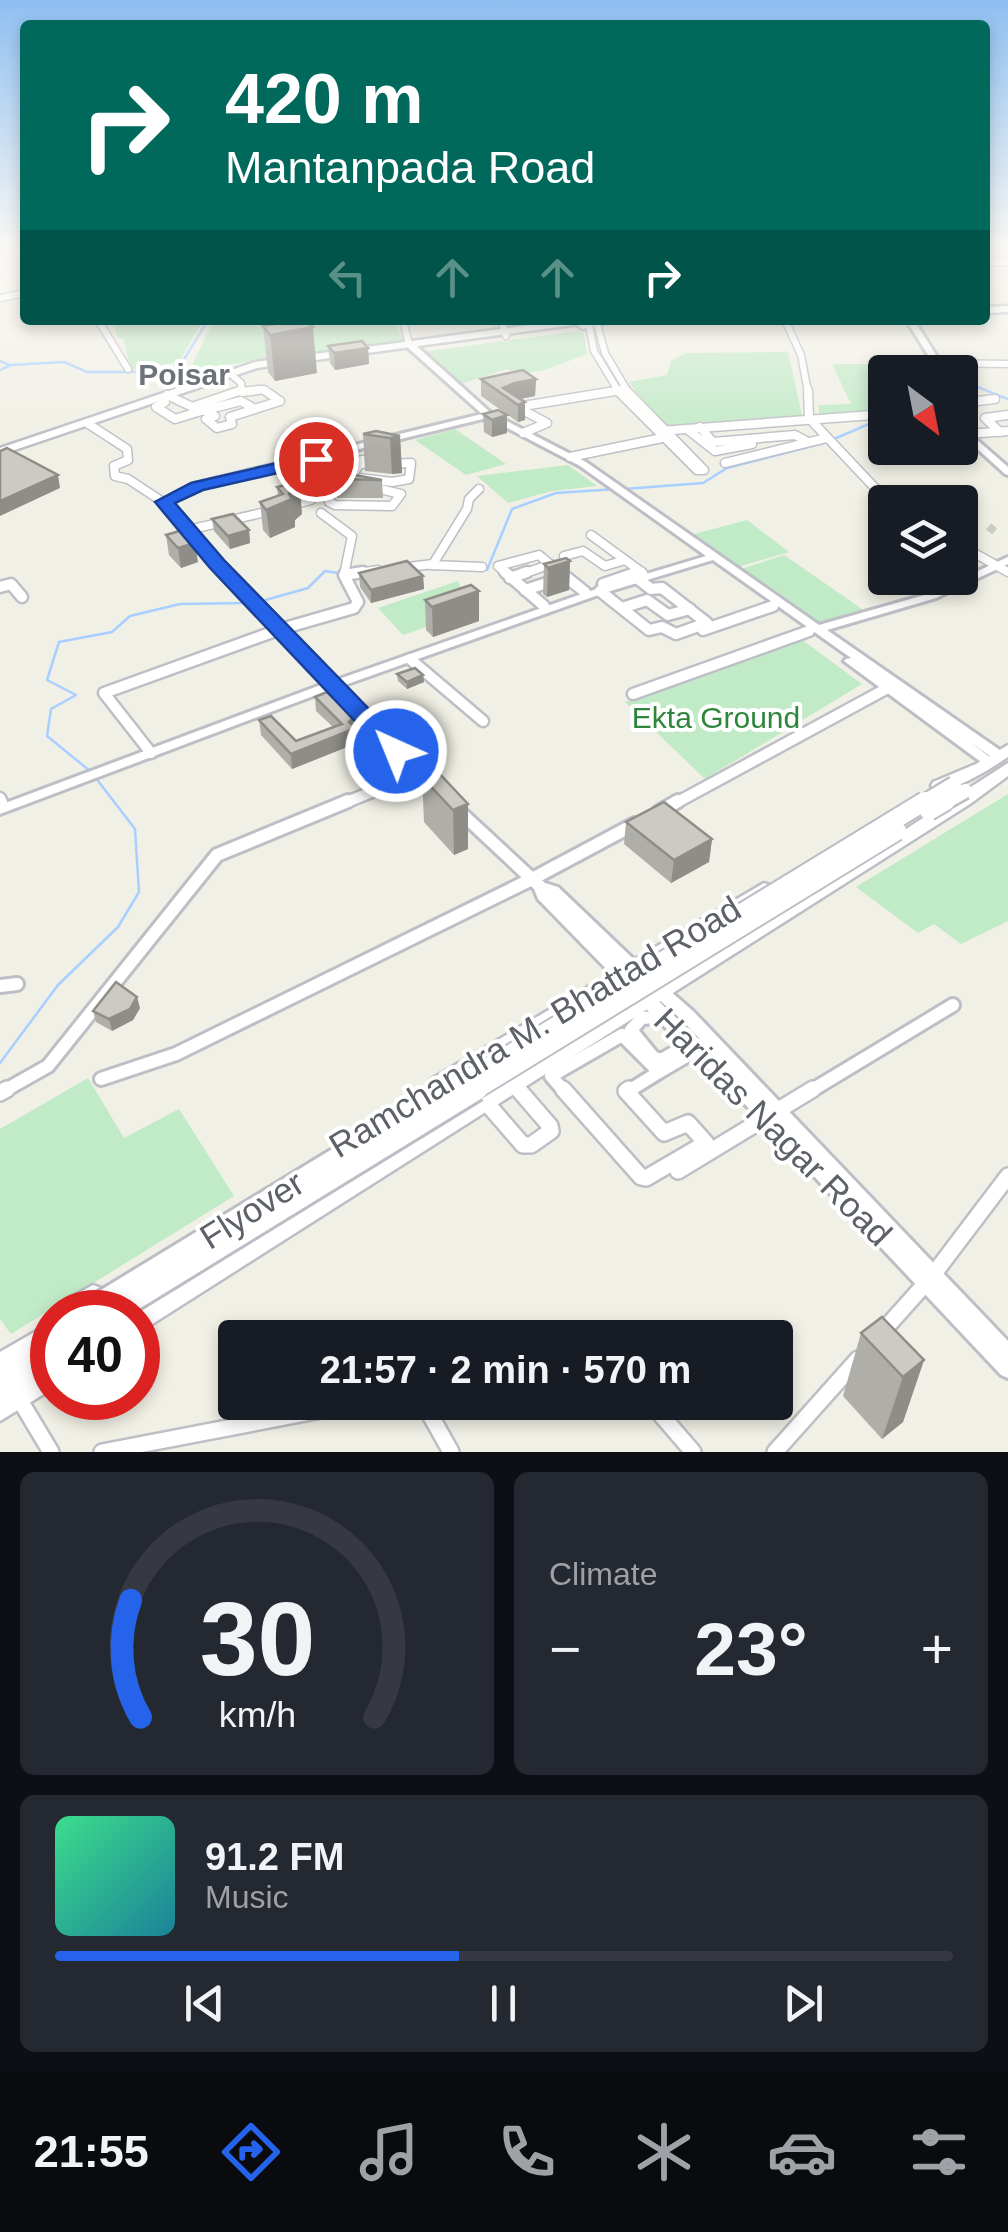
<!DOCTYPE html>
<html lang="en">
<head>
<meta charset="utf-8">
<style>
	:root { --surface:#171b24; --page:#242831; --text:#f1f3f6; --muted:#9ea1a6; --line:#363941; --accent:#2563eb }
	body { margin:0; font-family:Helvetica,sans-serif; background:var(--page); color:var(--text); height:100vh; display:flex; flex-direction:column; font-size:38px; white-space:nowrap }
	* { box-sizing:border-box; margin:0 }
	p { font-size:32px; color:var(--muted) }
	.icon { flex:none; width:55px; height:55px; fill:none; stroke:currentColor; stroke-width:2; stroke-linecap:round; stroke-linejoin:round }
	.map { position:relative; height:1452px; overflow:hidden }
	.sheet { display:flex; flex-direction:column; gap:20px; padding:20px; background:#0d0f14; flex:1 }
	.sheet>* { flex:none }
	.guide { position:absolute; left:20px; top:20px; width:970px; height:305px; border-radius:10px; box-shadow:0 5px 15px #0003; background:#00695c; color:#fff; overflow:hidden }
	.needle { width:65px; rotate:148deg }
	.tools { position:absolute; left:868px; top:355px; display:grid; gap:20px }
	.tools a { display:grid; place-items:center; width:110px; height:110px; border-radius:10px; background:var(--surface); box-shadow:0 5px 15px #0003; font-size:50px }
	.speed { position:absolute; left:30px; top:1290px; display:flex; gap:20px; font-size:50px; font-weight:700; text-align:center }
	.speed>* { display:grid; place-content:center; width:130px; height:130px; border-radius:50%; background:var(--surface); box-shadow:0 5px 15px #0003; line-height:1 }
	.speed .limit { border:15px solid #d22; background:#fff; color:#111 }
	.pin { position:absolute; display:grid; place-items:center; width:85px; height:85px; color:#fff; margin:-42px; border:5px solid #fff; border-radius:50%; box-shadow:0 2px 10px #0007 }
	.me { position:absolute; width:110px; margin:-55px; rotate:316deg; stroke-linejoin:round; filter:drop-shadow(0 0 8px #0008) }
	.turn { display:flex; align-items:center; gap:35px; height:210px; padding:0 40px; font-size:45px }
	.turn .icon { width:130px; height:130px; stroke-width:2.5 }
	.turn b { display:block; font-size:70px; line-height:85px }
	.lanes { display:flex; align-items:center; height:95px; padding:0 40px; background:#0003; justify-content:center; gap:50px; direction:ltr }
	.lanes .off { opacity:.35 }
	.big { font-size:75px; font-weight:700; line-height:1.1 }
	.sheet .widget { flex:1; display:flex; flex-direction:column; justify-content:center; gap:15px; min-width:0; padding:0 35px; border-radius:15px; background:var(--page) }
	.sheet .dial { align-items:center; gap:0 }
	.dial svg { height:260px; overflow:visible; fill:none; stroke:var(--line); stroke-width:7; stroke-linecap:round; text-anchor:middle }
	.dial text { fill:var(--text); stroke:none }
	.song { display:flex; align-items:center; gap:30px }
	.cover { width:120px; height:120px; border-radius:15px; background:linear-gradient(135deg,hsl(150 70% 55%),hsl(190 70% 35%)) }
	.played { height:10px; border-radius:5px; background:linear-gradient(90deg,var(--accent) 45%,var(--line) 45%) }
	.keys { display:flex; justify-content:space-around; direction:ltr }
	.heat { display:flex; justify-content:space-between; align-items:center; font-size:55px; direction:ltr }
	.sheet .tiles { flex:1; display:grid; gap:20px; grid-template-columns:1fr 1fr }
	.widget:last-child { grid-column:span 2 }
	.trip { position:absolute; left:218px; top:1320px; width:575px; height:100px; border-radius:10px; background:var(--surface); box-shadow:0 5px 15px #0003; font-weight:700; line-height:100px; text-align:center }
	.tabs { display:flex; height:160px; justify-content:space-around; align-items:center; background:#090b0e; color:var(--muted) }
	.tabs .icon { width:70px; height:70px }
	.tabs .on { color:var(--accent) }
	.tabs b { font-size:45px; color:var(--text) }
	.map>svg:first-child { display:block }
	.green { fill:#c1eac6 }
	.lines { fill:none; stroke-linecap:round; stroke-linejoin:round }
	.stream { stroke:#a8cfff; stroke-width:2.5 }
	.minor-tunnel { stroke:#ccccc6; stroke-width:8; stroke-dasharray:8 4; stroke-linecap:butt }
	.minor-far4-casing { stroke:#bebfc6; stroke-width:9 }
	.minor-far3-casing { stroke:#bebfc6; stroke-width:11 }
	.minor-far2-casing { stroke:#bebfc6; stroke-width:15 }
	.minor-far1-casing { stroke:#bebfc6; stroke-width:18 }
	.minor-casing { stroke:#bebfc6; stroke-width:20 }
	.tertiary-casing { stroke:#bebfc6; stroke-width:6 }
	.secondary-casing { stroke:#bbbec5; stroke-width:5 }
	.minor-far4 { stroke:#fff; stroke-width:6 }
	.minor-far3 { stroke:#fff; stroke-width:8 }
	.minor-far2 { stroke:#fff; stroke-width:10 }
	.minor-far1 { stroke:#fff; stroke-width:12 }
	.minor { stroke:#fff; stroke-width:15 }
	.tertiary { fill:#fff; fill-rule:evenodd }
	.secondary { fill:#fff; fill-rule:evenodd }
	.secondary-bridge-far2-casing { stroke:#bbbec5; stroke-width:19; stroke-linecap:butt }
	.secondary-bridge-far1-casing { stroke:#bbbec5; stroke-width:22; stroke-linecap:butt }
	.secondary-bridge-casing { stroke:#bbbec5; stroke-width:28; stroke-linecap:butt }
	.secondary-bridge-far2 { stroke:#fff; stroke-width:14 }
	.secondary-bridge-far1 { stroke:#fff; stroke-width:18 }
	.secondary-bridge { stroke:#fff; stroke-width:22 }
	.wall { fill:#afaea8 }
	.shaded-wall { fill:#8f8d88 }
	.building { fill:#cccac3; stroke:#8f8d88; stroke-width:2.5 }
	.route { fill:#2563eb; stroke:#184099; stroke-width:2.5 }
	.labels { text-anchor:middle; stroke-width:8; stroke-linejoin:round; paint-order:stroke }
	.far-quarter-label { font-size:30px; font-weight:bold; fill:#6e737a; stroke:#fff }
	.park-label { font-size:30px; fill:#2e863c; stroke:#fff }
	.near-street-label { font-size:35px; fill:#5d6168; stroke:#fff }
</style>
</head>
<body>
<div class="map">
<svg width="1008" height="1452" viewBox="0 0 1008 1452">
	<rect width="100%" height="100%" fill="#f1f0e6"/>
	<g class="green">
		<path d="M111,320H203L179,362L131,370L123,339L118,338Z"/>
		<path d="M214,320H394L405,343L190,369Z"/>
		<path d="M578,331L584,334L587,354L545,370L520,374L507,369L458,385L421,352Z"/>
		<path d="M788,352L802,415L798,417L667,427L661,426L629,382L667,375L671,361L686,353Z"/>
		<path d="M832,364H920L925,367L922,372H885V411L819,416V405L851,404Z"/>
		<path d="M455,429L506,464L466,475L415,440Z"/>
		<path d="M568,465L597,486L552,491L508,503L477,476Z"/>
		<path d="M747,520L789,552L738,567L691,535Z"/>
		<path d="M784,555L865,611L820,625L741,569Z"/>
		<path d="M458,581L471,611L403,635L378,608Z"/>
		<path d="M801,639L862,684L705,779L625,702Z"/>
		<path d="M1008,794V921L961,944L934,924L918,933L856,887Z"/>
		<path d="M88,1078L124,1138L179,1109L234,1196L11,1334L0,1319V1129Z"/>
	</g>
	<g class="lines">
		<g class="stream">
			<path d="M0,295L25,290"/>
			<path d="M0,361L9,365"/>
			<path d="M0,370L11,365L64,362L87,372H143L180,366L208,320"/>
			<path d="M960,380L1008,399"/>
			<path d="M834,439L885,417"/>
			<path d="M624,489L703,483L727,468L824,443"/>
			<path d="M422,569H439"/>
			<path d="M482,569L487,570L512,509L556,493L616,489"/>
			<path d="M262,601L308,588L325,571L338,573"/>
			<path d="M90,771L47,736L51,709L76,695L47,680L59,642L112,632L130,616L180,604L246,603"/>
			<path d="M0,1063L58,985L118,927L139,892L135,829L95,777"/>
		</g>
		<path class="minor-tunnel" d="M989,532L995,525"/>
		<g class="minor-far4-casing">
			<g id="minor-far4">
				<path d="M985,262H1008"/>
				<path d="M0,298L25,293"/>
				<path d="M98,320L128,369"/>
				<path d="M403,320L409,344"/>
				<path d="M501,320L506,336"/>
				<path d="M588,320L594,351L619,392"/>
				<path d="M596,320L605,353L628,392"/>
				<path d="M785,320L801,355L808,392"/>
				<path d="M937,363L1008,364"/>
				<path d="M233,376L241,383L242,392"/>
				<path d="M242,392L263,389L267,392"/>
				<path d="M608,392L621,390"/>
			</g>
		</g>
		<g class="minor-far3-casing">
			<g id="minor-far3">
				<path d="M617,390L697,470H704L626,390"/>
				<path d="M808,390L809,418L875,488L895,502"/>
				<path d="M242,392L259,390"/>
				<path d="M167,395L201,411L241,401L255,409L230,417L232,424L217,428L206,419L215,416L205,411"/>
				<path d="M165,402L156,407L175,419L201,411"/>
				<path d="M960,403L995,399"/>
				<path d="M192,407L242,390"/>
				<path d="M255,409L280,401L264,390"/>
				<path d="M87,423L127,449L128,460L114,466L115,476L128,479L163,502"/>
				<path d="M700,427L713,442L795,435L808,442"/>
				<path d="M687,429L715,451L752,444"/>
				<path d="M660,431L873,415"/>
				<path d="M1000,432L985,418L1008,415"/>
				<path d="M523,433L547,423L517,407L621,390"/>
				<path d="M967,434L1008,431"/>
				<path d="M570,457L662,438"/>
				<path d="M316,459L333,467L363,460"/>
				<path d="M377,460L359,465L351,477L392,482L409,479L411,463L389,464"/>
				<path d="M302,462L315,472L336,473L344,483"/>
				<path d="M725,463L826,438"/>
				<path d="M315,472L310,476L318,488L330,490L329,502L335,505L392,506L401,494L371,487"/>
				<path d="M291,505L311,500"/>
				<path d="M321,513L352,536L344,575"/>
				<path d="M188,530L270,511"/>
				<path d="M591,535L643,573"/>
				<path d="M960,545L1008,572"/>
				<path d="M564,556L583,551L605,566L625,560"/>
				<path d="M431,565L482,567"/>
				<path d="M400,568L433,564L467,509L469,499L479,489"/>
				<path d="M346,575L378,570"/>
				<path d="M508,575L498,566L539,555L563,575"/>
				<path d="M520,575L551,564"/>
				<path d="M630,575L641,571"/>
			</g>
		</g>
		<g class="minor-far2-casing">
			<g id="minor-far2">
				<path d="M505,572L544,606"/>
				<path d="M560,572L585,592"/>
				<path d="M510,578L527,572"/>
				<path d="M603,584L638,572"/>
				<path d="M0,587L11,584L22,597"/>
				<path d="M525,590L556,580"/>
				<path d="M600,591L649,630L662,627L676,634L707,623L662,588L651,589L638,579"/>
				<path d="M622,608L647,600L668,615L690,609"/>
				<path d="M703,630L773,606"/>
				<path d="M410,659L483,721"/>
				<path d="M633,694L809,631"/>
				<path d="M151,753L104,693L281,629L354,608L358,602L344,575L363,572"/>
				<path d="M0,798L2,802"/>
				<path d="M342,804L418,773"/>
				<path d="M674,804L895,684"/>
			</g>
		</g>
		<g class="minor-far1-casing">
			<g id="minor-far1">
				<path d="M659,812L678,801"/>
				<path d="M0,986L17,984"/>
				<path d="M659,1017L642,1018L631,1030L653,1057L661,1060L693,1042"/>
				<path d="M659,1072L700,1048"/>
				<path d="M101,1079L176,1054L532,879L635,824"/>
				<path d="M513,1083L521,1092"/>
				<path d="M2,1092L48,1066L217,855L348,801"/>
				<path d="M565,1092L551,1076L622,1035L659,1072"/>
				<path d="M627,1092L659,1072"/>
				<path d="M809,1092L953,1005"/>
			</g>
		</g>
		<g class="minor-casing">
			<g id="minor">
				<path d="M563,1089L641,1177L646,1178L706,1143L688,1123L664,1133L626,1091L629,1089"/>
				<path d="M0,1093L7,1089"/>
				<path d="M484,1100L523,1145H531L551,1131L550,1126L518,1089"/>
				<path d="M678,1171L813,1089"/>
				<path d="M883,1331L933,1275L1008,1176"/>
				<path d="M18,1397L51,1452"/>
				<path d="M423,1402L451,1452"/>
				<path d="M650,1402L693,1452"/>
				<path d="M102,1452L363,1402"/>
				<path d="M775,1452L858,1359"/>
			</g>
		</g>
		<g class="tertiary-casing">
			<g id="tertiary">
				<path d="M906,320H914L941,363L934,372H926L933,363Z"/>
				<path d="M406,342H412L491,413V417L200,488L169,503L221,562L336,680L596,589L706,556L580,466L492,420V416L495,415L586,462L819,625L928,594L1008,557V564L936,598L827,630L1004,753L1005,756L1004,759H994L970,742L996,762L995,765H985L844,661L846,659L851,658L713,560L604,593L342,686L438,784L440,787L438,790H428L332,689L0,814V805L326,683L213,566L158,502L194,484L482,414L406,346Z"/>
				<path d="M960,425L1008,467V475L1005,474L960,433Z"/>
				<path d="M459,807L464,808L545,883L558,887L645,970L648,974L645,978C633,982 624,968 616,960L634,980L631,984L626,986L621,984L538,899L534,889L454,814L452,811Z"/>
				<path d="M655,981L661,983L693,1011L1008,1341V1378L1001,1375L762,1121L638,1001L636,997L638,993L644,991L650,993L711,1051L681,1019L649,991L647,987L649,983Z"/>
			</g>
		</g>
		<g class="secondary-casing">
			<g id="secondary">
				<path d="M1008,306V312L985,313V307Z"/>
				<path d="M568,320H615L583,329L578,326L580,324L257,368L0,455V448L255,362Z"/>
				<path d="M1008,745V757C990,769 955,792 933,790L931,786L933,782L976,764Z"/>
				<path d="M1008,763V776L970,804L146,1328L138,1331V1312H130L855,862Z"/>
				<path d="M764,883L770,885L773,889L770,893L444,1092L437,1094L430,1092L427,1086L430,1080Z"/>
				<path d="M93,1285L101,1288L105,1296C96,1316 74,1312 56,1312L59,1304Z"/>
				<path d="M52,1322V1389L0,1421V1352Z"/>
			</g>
		</g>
		<use href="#minor-far4" class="minor-far4"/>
		<use href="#minor-far3" class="minor-far3"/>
		<use href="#minor-far2" class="minor-far2"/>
		<use href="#minor-far1" class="minor-far1"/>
		<use href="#minor" class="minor"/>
		<use href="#tertiary" class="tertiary"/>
		<use href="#secondary" class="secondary"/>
		<g class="secondary-bridge-far2-casing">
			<g id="secondary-bridge-far2">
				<path d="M921,804L954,784"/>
				<path d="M942,804L965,791"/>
			</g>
		</g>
		<g class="secondary-bridge-far1-casing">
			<g id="secondary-bridge-far1">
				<path d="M929,811L946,801"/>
				<path d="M448,1092L925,801"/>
				<path d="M472,1092L897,831"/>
			</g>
		</g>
		<g class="secondary-bridge-casing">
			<g id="secondary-bridge">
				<path d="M86,1312L452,1089"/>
				<path d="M113,1312L476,1089"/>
			</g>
		</g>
		<use href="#secondary-bridge-far2" class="secondary-bridge-far2"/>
		<use href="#secondary-bridge-far1" class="secondary-bridge-far1"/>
		<use href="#secondary-bridge" class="secondary-bridge"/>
	</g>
	<g class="wall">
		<path d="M263,326L317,373L275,381L268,372Z"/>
		<path d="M328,346L368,348L369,364L335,370L330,363Z"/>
		<path d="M481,379H536L535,396L520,399L525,402V420L518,422L481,396Z"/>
		<path d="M483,414L507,415V433L492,437L484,432Z"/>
		<path d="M363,434L400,436L402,473L392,474L365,471Z"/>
		<path d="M344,473L382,480L383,498H337L335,479Z"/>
		<path d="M277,487L302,514L295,520V527L270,538L263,530L260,502L278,496Z"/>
		<path d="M212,519L249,530L250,543L230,549L214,531Z"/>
		<path d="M166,535L198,562L181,568L169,555Z"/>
		<path d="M570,561L569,590L547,597L543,594L544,564Z"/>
		<path d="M359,573L423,576L424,589L371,603L360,587Z"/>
		<path d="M425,600L479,621L433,637L426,630Z"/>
		<path d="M397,674L423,675L424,682L407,689L398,681Z"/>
		<path d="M315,697L354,727L357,743L292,769L261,735L259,720L296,741L333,727L316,711Z"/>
		<path d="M437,771L468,849L454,855L424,822L422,777Z"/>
		<path d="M626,822L712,839L709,862L671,883L624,844Z"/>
		<path d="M140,1008L133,1020L112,1031L96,1022L93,1011Z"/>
		<path d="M861,1333L924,1360L903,1422L882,1439L843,1396Z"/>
	</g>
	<g class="shaded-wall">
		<path d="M313,327L317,373L275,381L270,335Z"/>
		<path d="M368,348L369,364L335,370L334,353Z"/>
		<path d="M536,379L535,396L515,400L503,388L515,383Z"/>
		<path d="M525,402V420L518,422V405Z"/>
		<path d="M507,415V433L492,437V420Z"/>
		<path d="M400,436L402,473L392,474L390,438Z"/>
		<path d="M58,475L60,488L0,516V501Z"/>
		<path d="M300,487L302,514L295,520V527L270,538L266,510Z"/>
		<path d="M249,530L250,543L230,549L228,536Z"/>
		<path d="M195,543L198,562L181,568L178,548Z"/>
		<path d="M570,561L569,590L547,597L548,568Z"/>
		<path d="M423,576L424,589L371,603V590Z"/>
		<path d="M479,591V621L433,637L432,607Z"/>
		<path d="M423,675L424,682L407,689V682Z"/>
		<path d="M353,717L357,743L292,769L291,754L349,722Z"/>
		<path d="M468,804V849L454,855L453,810Z"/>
		<path d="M712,839L709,862L671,883L674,860Z"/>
		<path d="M137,997L140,1008L133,1020L112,1031L109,1019Z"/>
		<path d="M924,1360L903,1422L882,1439L903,1377Z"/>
	</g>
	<g class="building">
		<path d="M301,320H306L313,327L270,335L263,326Z"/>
		<path d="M362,341L368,348L334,353L328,346Z"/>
		<path d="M523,370L536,379L515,383L503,388L525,402L518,405L481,379Z"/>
		<path d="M498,410L507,415L492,420L483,414Z"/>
		<path d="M376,431L400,436L390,438L363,434Z"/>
		<path d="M7,448L58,475L0,501V451Z"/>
		<path d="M337,467L344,473L382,480L335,479Z"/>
		<path d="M299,482L300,487L289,494L292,499L266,510L260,502L283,494L277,487Z"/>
		<path d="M233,514L249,530L228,536L212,519Z"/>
		<path d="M183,530L195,543L178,548L166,535Z"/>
		<path d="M566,558L570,561L548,568L544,564Z"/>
		<path d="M407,561L423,576L371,590L359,573Z"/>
		<path d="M471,585L479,591L432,607L425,600Z"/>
		<path d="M415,668L423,675L407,682L397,674Z"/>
		<path d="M327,692L353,717L349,722L356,728L291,754L259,720L271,716L296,741L342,724L315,697Z"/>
		<path d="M437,771L468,804L453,810L422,777Z"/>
		<path d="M664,802L712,839L674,860L626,822Z"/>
		<path d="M116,982L137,997L130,1009L109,1019L93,1011Z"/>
		<path d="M882,1317L924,1360L903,1377L861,1333Z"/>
	</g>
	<linearGradient id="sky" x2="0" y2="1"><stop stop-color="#8ebff1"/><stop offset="0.55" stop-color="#f9f8f4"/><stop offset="1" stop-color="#f9f8f4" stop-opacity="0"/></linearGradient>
	<rect width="1008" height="449" fill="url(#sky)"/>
	<path class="route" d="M316,454L324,459L322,463L203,490L175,503L224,560L405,746L408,751L405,756H388L210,568L155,502L191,483Z"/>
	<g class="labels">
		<g class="far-quarter-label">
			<text x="184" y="385">Poisar</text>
		</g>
		<g class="park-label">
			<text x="716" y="728">Ekta Ground</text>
		</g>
		<g class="near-street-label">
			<text transform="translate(535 1027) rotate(-31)" y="12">Ramchandra M. Bhattad Road</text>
			<text transform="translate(773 1127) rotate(45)" y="12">Haridas Nagar Road</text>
			<text transform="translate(252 1210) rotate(-32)" y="12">Flyover</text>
		</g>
	</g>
</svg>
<div class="tools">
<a><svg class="needle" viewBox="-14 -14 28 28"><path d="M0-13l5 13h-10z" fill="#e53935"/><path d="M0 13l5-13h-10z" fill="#9ea1a6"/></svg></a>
<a><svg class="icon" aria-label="layers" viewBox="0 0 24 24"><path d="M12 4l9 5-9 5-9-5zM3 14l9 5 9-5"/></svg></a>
</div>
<div class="speed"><div class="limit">40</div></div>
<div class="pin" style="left:316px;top:459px;background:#d93025"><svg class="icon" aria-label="arrive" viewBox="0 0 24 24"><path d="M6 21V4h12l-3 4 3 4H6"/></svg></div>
<svg class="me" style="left:396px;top:751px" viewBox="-20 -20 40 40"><circle r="17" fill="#2563eb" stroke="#fff" stroke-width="3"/><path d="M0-11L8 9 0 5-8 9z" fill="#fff"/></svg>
<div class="trip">21:57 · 2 min · 570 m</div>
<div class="guide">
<div class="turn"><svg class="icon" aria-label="right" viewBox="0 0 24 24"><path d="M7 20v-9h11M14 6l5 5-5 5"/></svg><div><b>420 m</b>Mantanpada Road</div></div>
<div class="lanes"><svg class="icon off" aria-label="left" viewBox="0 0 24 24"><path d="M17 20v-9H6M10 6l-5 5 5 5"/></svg><svg class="icon off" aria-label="ahead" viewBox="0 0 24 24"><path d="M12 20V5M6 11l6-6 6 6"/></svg><svg class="icon off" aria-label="ahead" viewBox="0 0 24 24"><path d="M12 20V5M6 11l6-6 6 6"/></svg><svg class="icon" aria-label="right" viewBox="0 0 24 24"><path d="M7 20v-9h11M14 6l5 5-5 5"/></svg></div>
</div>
</div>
<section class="sheet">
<div class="tiles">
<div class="widget dial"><svg viewBox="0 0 100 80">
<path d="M14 69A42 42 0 1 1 86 69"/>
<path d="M14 69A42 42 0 0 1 11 33" stroke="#2563eb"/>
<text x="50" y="56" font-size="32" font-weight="700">30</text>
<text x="50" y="72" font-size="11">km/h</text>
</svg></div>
<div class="widget"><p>Climate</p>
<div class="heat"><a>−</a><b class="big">23°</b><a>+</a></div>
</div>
<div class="widget">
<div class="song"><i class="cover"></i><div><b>91.2 FM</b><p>Music</p></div></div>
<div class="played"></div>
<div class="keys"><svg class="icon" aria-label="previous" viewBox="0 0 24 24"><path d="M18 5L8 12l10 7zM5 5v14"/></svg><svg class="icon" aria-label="pause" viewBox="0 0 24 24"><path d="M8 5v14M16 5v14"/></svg><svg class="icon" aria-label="next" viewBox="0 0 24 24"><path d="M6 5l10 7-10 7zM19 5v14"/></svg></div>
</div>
</div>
</section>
<nav class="tabs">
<b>21:55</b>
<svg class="icon on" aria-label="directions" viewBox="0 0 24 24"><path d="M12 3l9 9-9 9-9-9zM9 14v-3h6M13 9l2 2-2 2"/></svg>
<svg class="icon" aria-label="music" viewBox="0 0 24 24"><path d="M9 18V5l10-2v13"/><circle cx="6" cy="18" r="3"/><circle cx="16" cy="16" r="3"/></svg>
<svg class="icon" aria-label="phone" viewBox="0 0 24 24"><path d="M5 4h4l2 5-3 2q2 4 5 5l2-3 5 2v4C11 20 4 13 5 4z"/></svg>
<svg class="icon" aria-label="climate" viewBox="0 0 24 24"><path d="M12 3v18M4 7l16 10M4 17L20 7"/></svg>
<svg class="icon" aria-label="car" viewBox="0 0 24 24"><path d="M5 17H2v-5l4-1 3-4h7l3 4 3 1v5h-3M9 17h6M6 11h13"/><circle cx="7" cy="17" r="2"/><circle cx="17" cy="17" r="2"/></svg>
<svg class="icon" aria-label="filters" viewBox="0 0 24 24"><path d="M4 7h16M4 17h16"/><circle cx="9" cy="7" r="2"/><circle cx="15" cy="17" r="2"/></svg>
</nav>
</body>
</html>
